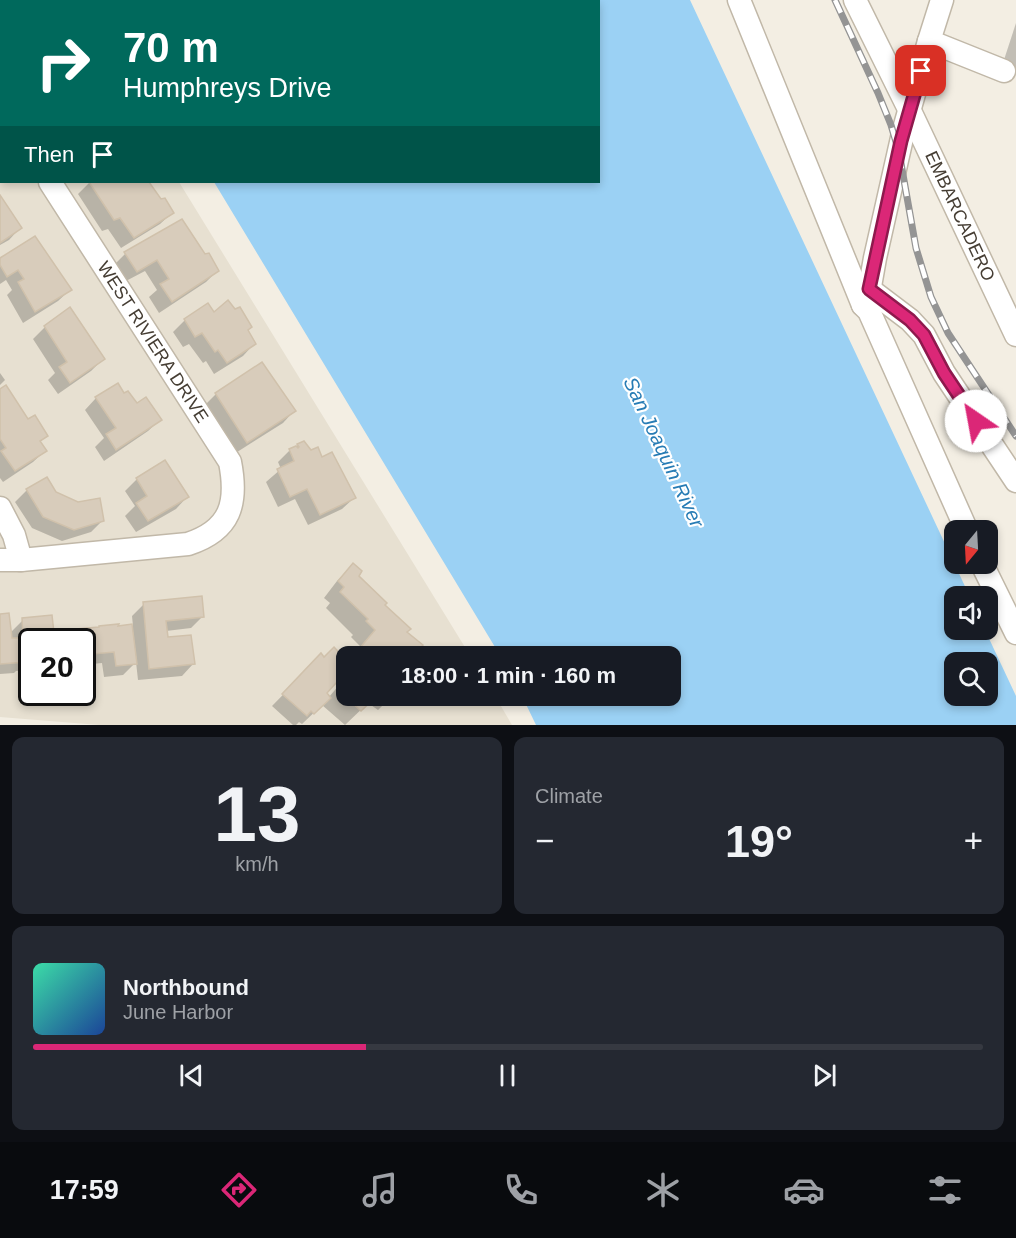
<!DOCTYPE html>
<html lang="en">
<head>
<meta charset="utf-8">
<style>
	:root { --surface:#171b24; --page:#242831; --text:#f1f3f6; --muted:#9ea1a6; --line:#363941; --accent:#db2777 }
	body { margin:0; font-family:Helvetica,sans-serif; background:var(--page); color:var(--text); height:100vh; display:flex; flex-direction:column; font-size:22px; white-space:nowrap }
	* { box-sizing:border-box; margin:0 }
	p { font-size:20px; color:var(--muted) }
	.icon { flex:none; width:33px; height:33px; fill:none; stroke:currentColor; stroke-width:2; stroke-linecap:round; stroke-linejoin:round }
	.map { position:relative; height:725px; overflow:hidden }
	.details { display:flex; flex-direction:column; gap:12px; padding:12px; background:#0d0f14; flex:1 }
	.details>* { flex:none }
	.top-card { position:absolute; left:0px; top:0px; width:600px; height:183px; box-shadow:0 3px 9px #0003; background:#00695c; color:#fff; overflow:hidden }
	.needle { width:39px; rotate:198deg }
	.buttons { position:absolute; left:944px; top:520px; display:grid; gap:12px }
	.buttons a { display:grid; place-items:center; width:54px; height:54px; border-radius:12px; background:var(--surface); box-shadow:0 3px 9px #0003; font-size:30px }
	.speed { position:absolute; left:18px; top:628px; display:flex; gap:12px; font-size:30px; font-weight:700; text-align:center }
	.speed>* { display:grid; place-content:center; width:78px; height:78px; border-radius:50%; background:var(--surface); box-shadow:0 3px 9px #0003; line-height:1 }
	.speed .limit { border:3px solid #111; border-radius:9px; background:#fff; color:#111 }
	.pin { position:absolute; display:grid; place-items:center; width:51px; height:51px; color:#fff; margin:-26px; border-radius:12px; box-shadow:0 3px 9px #0006 }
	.me { position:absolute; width:66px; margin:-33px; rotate:327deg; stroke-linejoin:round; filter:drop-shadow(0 0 4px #0008) }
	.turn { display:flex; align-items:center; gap:21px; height:126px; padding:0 24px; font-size:27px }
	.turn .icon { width:78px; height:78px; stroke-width:2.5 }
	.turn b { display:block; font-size:42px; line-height:51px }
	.then { display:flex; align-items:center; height:57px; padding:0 24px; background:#0003; gap:12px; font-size:22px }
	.big { font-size:45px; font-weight:700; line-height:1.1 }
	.details .tile { flex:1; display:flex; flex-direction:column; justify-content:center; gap:9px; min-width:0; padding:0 21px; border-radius:12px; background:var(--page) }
	.details .dial { align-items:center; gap:0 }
	.dial b { font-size:78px; line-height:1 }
	.song { display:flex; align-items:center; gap:18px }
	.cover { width:72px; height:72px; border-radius:9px; background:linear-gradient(135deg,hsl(160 70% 55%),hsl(220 70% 35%)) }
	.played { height:6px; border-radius:3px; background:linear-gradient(90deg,var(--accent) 35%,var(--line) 35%) }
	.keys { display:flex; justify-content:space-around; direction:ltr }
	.heat { display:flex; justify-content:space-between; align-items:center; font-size:33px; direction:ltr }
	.details .tiles { flex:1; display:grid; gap:12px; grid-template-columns:1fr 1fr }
	.tile:last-child { grid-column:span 2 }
	.trip { position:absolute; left:336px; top:646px; width:345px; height:60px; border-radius:12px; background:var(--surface); box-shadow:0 3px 9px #0003; font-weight:700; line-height:60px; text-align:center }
	.tab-bar { display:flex; height:96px; justify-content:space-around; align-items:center; background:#090b0e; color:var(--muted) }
	.tab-bar .icon { width:42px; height:42px }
	.tab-bar .current { color:var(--accent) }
	.tab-bar b { font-size:27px; color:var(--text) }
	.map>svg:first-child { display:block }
	.residential { fill:#e7e0d1; fill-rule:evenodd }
	.water { fill:#9bd1f4; fill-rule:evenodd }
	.shadow { fill:#0003; fill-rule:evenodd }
	.building { fill:#d8ccbb; stroke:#d0c1ab; stroke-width:1.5 }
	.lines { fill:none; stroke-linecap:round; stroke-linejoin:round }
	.minor-casing { stroke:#c1b8a8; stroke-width:25 }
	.minor { stroke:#fff; stroke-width:22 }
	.rail-casing { stroke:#949494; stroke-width:7 }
	.rail { stroke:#fff; stroke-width:4.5; stroke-dasharray:14; stroke-linecap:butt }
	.route-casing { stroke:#8e194d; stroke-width:15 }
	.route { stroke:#db2777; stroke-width:10 }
	.labels { text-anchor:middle; stroke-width:4.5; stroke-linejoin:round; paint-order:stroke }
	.street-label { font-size:18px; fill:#453d33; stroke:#fff }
	.water-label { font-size:20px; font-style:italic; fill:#277cb5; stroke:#fff }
</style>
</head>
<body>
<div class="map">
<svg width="1016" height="725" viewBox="0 0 1016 725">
	<rect width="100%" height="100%" fill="#f3eee3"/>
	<path class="residential" d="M0,0H68V1L2,2V182H179L471,657H346V696H495L512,725H99L0,717ZM32,642H82V693H32Z"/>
	<path class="water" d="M104,0H690L970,597H954V630H985L1016,696V725H536L522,696H670V657H501L214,182H598V2H105ZM954,663H987V696H954Z"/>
	<g class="shadow">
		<path d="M1016,23V74L1001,69Z"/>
		<path d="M2,54V85L1,86L0,83V56Z"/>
		<path d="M90,182H147L161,201L172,213L160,224L121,248L108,229L102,231L78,194Z"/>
		<path d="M0,198L20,228L9,240L0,245Z"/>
		<path d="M125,254L204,256L217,271L206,282L159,313L149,297L157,290L145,271L124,282L114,265Z"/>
		<path d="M0,259L70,290L58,301L23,323L7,295L12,290L6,280L0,284Z"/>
		<path d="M208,305L214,314L234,311L254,344L243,356L214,374L206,361L203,363L189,344L183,347L173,332L185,320Z"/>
		<path d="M45,327L103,359L91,371L58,394L48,380L55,373L33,339Z"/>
		<path d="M0,373L5,380L0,385Z"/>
		<path d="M0,391L28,421L46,436L39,443L45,451L33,462L3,482L0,478Z"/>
		<path d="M216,394L294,411L283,423L234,454L204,406Z"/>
		<path d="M124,395L137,405L160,420L148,431L104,461L95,447L104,438L85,410L96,398Z"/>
		<path d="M298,445L321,459L354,498L342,509L308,525L295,499L278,507L266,482L281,469L278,462L290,450L295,449Z"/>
		<path d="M46,479L55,494L103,520L91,532L62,541L32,528L15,502L26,491Z"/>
		<path d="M137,479L187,497L176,509L136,532L125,516L135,506L125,491Z"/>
		<path d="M353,565L357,576L405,632L421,645L410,657H352L361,647L351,637L353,635L326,608L330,603L324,598L337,581Z"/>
		<path d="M144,604L203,616L191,628L166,631L167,639L193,664L182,676L138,680L136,662L123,675L104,677L102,663L82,665V642H55L65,632L133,626L132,616Z"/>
		<path d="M0,616L10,633L23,620L53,642H32V670L16,671L14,673L0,674Z"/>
		<path d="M334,649L346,662V696H392L378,710L368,703L345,725L322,705L302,724L299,722L296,725H293L272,706L321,656L324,659ZM342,675L345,678L329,697L325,693Z"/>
	</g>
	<g class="building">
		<path d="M0,0H25L26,2H2V44L0,45Z"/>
		<path d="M89,182H149L161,199L165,198L174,213L134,238L120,218L114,220Z"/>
		<path d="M0,195L22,228L0,243Z"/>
		<path d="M182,219L205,254L209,253L219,271L172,302L160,284L169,279L157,260L137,272L124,252Z"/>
		<path d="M35,236L72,290L35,312L18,282L24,279L18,270L7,277L0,265V258Z"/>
		<path d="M228,300L235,309L240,307L252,327L248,330L256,344L227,363L218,350L215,352L202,333L195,337L184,319L208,303L214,312Z"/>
		<path d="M70,307L105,359L70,383L59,367L67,362L44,326Z"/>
		<path d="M262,362L296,411L247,443L215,393Z"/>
		<path d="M118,383L124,393L128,391L137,403L146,397L162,420L116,450L106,434L116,428L95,397Z"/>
		<path d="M6,385L28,419L35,415L48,436L40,441L47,451L15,471L1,451L6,448L0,439V389Z"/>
		<path d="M304,441L311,450L318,447L322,457L332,452L356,498L320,515L307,489L290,497L277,469L294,461L289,449L296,446L298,448L299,447L297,444Z"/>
		<path d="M165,460L189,497L148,521L136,503L147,496L136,478Z"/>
		<path d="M47,477L56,492L78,502L100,498L104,521L74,530L43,517L26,489Z"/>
		<path d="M353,563L362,571L359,576L387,603L385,605L411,629L407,632L423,645L412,657L353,656L375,630L366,621L368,619L340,592L344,587L338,581Z"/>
		<path d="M202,596L204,617L166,621L168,637L191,635L195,664L149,669L143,602Z"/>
		<path d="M9,613L12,638H23L22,618L52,615L55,642H32V660H26L27,662L0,664V614Z"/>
		<path d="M119,624L118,626L132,624L137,664L116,666L114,652L82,655V642H66L65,630L99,627V626Z"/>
		<path d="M334,647L346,660V672L327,693L331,698L314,714L311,711L307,716L282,694L321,653L324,657Z"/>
		<path d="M346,677V696H377L361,711L337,689Z"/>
	</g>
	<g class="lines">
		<g class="minor-casing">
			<g id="minor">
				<path d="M739,0L863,305L869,311L967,531"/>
				<path d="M855,0L910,111L1016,335"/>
				<path d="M929,41L1004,71"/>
				<path d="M0,104L2,106"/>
				<path d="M869,289L910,320L924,335L944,373L1016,481"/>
				<path d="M863,305L869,292L875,258L904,129L929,41L942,0"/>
				<path d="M0,508L14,535L21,560"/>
				<path d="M0,560H21L188,544C231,530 238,503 230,462L50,182"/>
				<path d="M982,564L1016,633"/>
			</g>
		</g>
		<use href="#minor" class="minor"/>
		<g class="rail-casing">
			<path id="rail" d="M835,0L878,93L891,125L899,152L916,248L931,297L948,333L1016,436"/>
		</g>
		<use href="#rail" class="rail"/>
	</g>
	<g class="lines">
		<g class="route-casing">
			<path id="route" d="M921,71L901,141L869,289L910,320L924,335L944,373L976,421"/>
		</g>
		<use href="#route" class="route"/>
	</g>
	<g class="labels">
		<g class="street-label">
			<text transform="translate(960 216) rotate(65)" y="6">EMBARCADERO</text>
			<text transform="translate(153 342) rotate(57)" y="6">WEST RIVIERA DRIVE</text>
		</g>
		<g class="water-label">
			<text transform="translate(664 452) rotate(65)" y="7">San Joaquin River</text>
		</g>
	</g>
</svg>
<div class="buttons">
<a><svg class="needle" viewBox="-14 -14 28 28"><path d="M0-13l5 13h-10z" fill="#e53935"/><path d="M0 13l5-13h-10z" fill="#9ea1a6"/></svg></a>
<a><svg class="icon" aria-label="sound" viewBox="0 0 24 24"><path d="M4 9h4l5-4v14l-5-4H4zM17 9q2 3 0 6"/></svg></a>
<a><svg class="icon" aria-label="search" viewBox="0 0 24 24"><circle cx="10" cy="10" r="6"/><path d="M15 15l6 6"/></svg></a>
</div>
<div class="speed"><div class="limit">20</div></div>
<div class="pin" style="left:921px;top:71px;background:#d93025"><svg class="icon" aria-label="arrive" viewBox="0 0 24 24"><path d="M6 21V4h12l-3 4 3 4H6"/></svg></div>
<svg class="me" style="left:976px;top:421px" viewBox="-20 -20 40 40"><circle r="19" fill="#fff"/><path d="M0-13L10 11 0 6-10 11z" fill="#db2777"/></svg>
<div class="trip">18:00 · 1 min · 160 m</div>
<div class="top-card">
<div class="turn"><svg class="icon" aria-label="right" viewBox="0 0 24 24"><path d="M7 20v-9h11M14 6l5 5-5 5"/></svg><div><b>70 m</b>Humphreys Drive</div></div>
<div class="then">Then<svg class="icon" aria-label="arrive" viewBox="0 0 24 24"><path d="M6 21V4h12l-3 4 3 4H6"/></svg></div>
</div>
</div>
<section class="details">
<div class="tiles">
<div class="tile dial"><b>13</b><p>km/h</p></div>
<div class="tile"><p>Climate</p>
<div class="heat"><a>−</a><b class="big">19°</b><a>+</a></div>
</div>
<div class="tile">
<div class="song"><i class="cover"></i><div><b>Northbound</b><p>June Harbor</p></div></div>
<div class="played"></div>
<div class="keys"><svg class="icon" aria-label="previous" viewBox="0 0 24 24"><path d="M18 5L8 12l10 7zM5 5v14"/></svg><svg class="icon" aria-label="pause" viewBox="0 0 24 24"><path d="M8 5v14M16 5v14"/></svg><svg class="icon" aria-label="next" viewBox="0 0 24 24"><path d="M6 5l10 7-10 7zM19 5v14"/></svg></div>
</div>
</div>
</section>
<nav class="tab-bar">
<b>17:59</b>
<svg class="icon current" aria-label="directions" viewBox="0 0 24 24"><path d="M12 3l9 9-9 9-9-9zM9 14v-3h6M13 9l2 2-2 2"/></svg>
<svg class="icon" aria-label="music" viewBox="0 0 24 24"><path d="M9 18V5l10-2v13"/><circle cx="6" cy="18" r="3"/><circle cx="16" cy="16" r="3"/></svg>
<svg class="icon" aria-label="phone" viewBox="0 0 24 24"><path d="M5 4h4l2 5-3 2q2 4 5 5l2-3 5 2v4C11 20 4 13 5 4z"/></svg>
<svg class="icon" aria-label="climate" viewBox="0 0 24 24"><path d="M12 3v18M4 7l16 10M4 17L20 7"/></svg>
<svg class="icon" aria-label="car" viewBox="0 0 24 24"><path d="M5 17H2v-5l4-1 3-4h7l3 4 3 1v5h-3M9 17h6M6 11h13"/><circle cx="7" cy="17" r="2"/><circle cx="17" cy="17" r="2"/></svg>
<svg class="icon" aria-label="filters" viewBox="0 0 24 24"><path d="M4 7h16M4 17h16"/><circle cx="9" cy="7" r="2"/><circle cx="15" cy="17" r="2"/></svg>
</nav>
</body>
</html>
